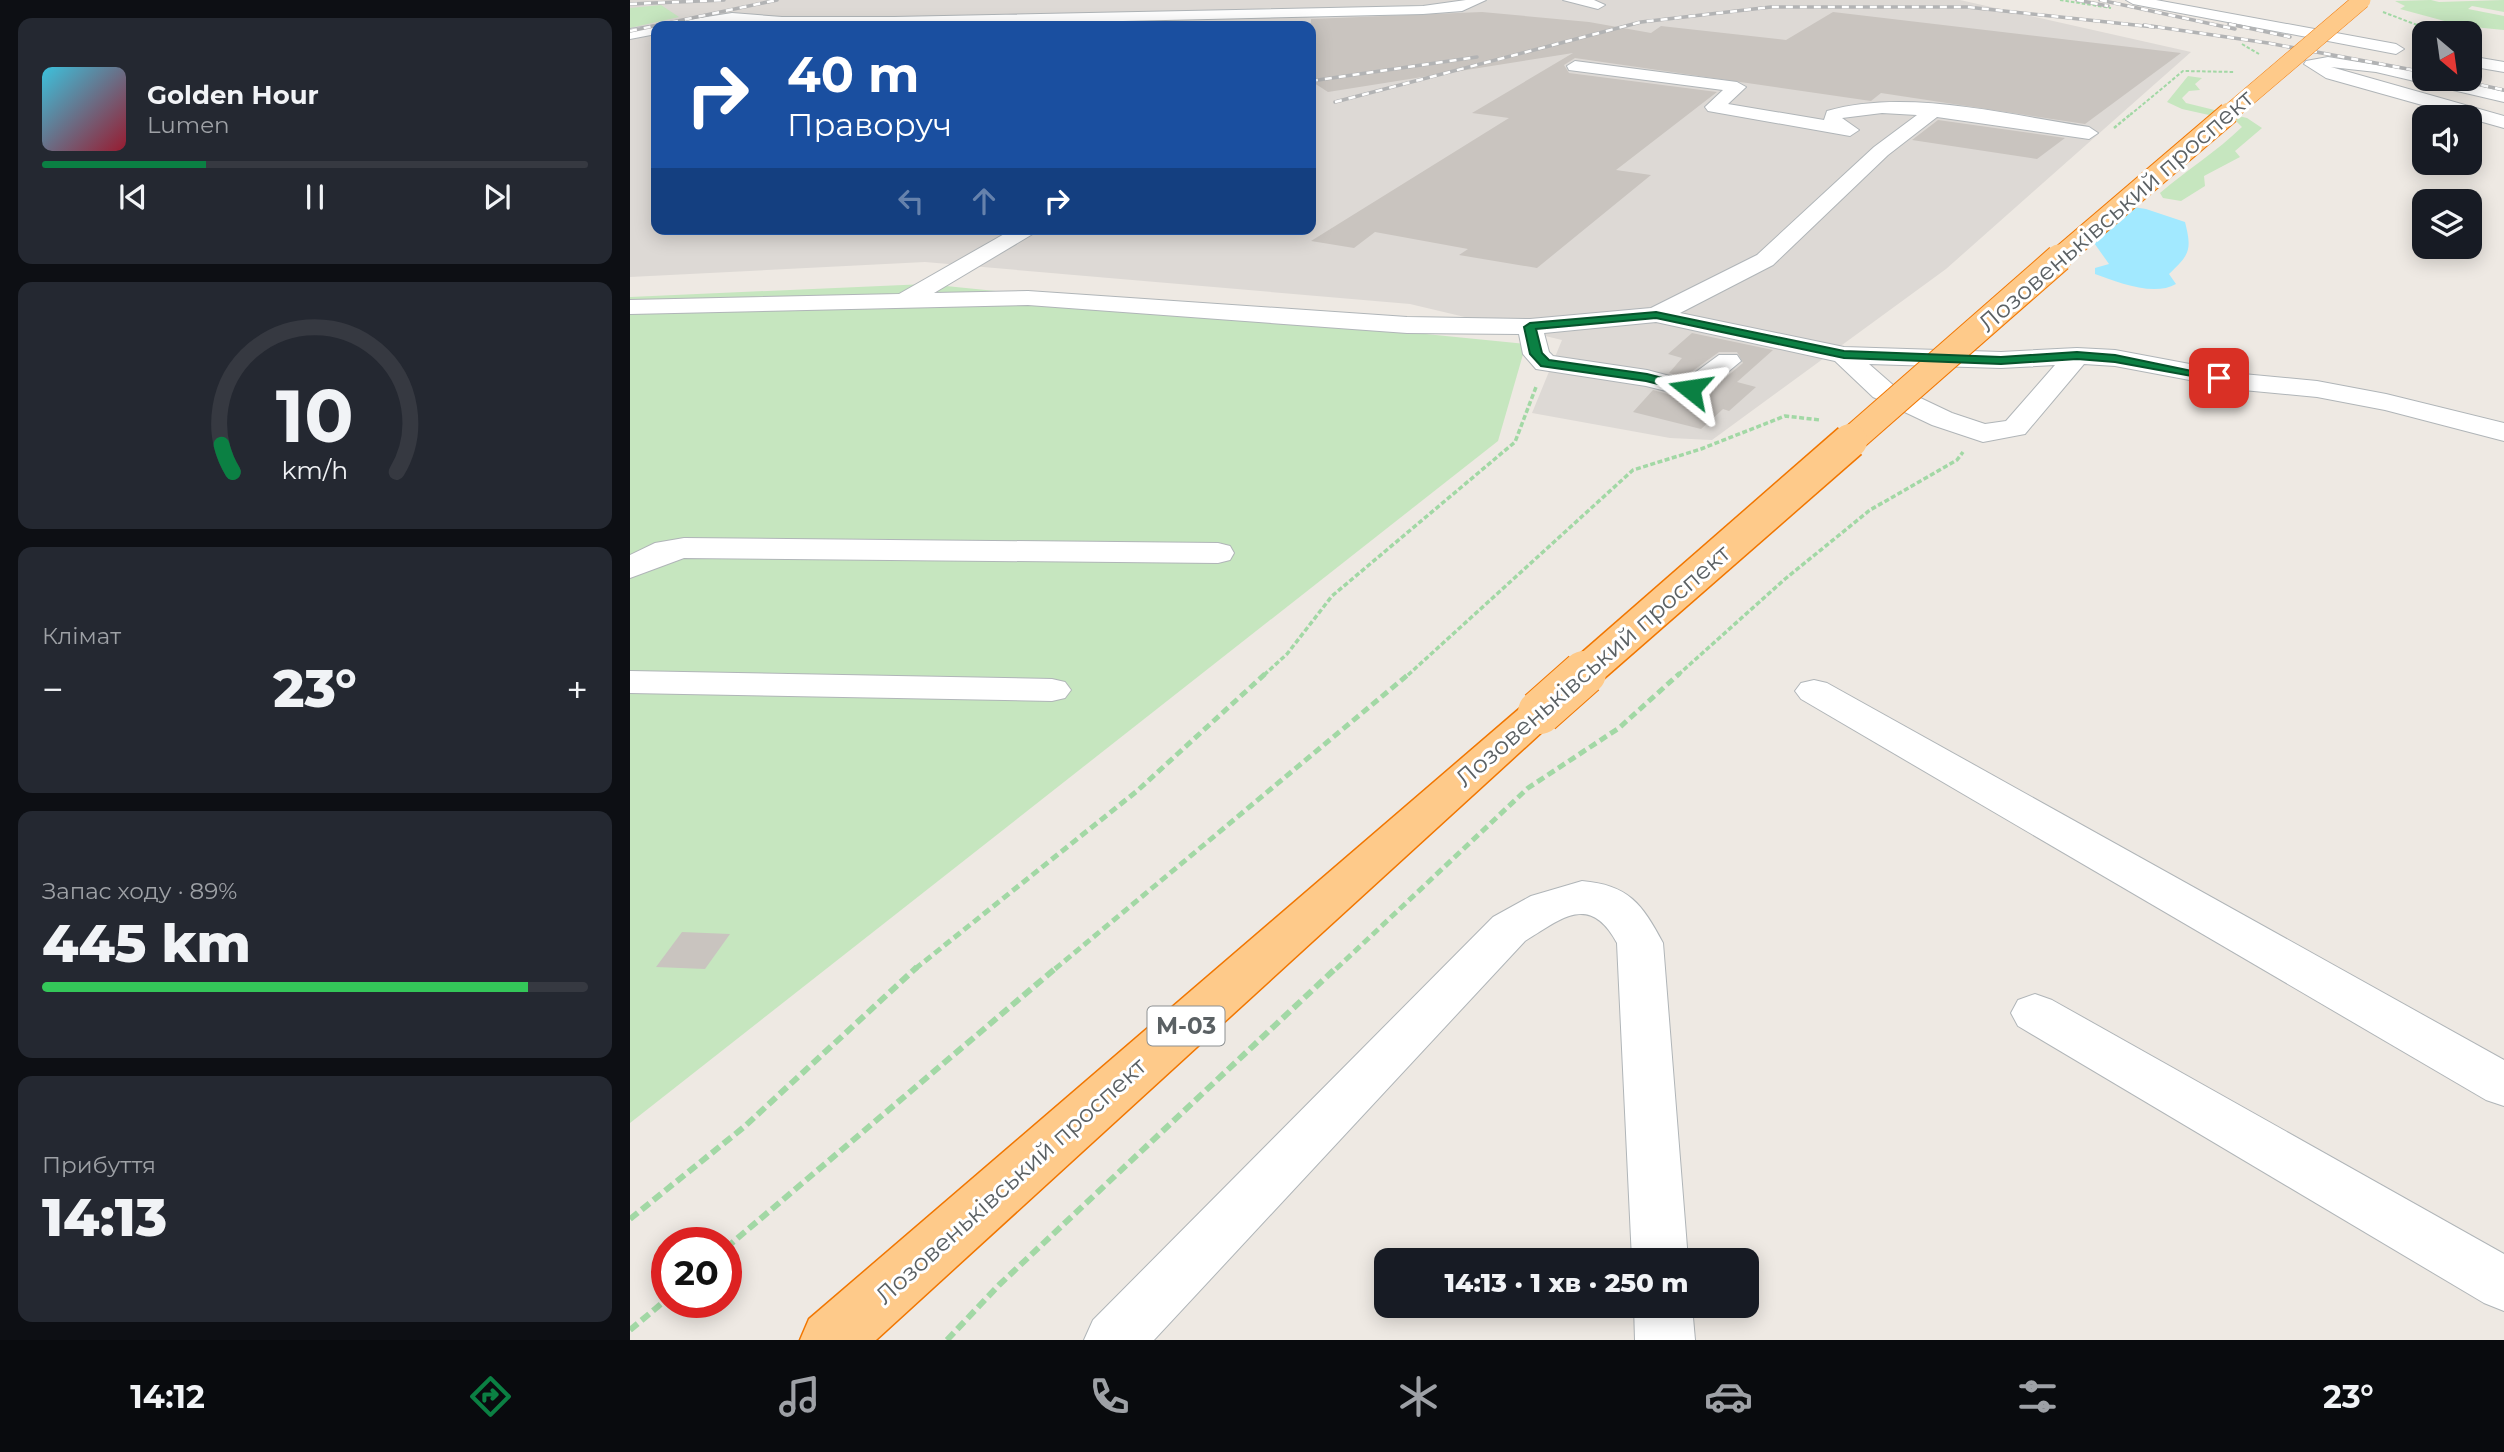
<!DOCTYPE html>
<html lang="uk">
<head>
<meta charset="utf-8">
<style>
	:root { --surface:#171b24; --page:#242831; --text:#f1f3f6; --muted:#9ea1a6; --line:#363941; --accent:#0b8043 }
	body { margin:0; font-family:Montserrat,sans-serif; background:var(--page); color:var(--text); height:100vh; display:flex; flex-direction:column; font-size:26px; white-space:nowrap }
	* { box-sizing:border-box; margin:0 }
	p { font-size:23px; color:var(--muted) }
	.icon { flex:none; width:38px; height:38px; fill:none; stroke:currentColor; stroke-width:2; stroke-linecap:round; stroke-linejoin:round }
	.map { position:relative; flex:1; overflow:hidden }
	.panel { display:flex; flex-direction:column; gap:18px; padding:18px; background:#0d0f14; width:630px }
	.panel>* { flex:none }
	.guide { position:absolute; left:21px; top:21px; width:665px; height:214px; border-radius:14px; box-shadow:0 4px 18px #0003; background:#1a4fa0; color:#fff; overflow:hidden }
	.needle { width:46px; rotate:151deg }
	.fabs { position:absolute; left:1782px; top:21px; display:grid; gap:14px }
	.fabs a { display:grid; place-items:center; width:70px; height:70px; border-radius:14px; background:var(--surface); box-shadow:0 4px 18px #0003; font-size:35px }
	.speed { position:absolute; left:21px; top:1227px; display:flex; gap:14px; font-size:35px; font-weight:700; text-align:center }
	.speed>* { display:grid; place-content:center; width:91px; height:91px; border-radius:50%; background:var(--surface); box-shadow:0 4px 18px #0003; line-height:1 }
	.speed .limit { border:10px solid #d22; background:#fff; color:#111 }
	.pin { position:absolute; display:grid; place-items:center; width:60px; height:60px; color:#fff; margin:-30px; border-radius:14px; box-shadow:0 4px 10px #0006 }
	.me { position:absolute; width:77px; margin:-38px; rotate:285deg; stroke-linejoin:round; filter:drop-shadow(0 0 5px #0008) }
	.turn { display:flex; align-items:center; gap:24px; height:147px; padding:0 21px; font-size:32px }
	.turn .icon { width:91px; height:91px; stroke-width:2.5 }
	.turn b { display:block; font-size:49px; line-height:60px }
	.lanes { display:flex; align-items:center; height:66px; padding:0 21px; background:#0003; justify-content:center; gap:35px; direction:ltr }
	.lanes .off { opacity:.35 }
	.big { font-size:52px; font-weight:800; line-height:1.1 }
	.panel .widget { flex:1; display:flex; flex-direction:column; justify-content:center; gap:10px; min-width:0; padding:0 24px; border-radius:14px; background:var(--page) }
	.panel .dial { align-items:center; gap:0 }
	.dial svg { height:182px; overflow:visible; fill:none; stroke:var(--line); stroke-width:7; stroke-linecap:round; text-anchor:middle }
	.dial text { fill:var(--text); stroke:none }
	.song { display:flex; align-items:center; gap:21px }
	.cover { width:84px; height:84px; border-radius:10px; background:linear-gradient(135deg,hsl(190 70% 55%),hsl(350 70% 35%)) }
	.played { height:7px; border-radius:4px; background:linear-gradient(90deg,var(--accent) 30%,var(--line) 30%) }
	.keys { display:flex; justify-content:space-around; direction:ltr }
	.heat { display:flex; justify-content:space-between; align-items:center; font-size:38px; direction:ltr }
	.charge { height:10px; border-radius:5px; background:linear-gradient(90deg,#34c759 89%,var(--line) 0) }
	.trip { position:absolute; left:744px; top:1248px; width:385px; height:70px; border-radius:14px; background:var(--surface); box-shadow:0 4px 18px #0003; font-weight:800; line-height:70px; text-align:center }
	.dock { display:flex; height:112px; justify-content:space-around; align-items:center; background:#090b0e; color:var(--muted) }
	.dock .icon { width:49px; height:49px }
	.dock .selected { color:var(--accent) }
	.dock b { font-size:32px; color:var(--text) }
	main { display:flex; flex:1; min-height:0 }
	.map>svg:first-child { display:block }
	.industrial { fill:#ddd9d5; fill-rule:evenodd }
	.green { fill:#c6e6bf }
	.water { fill:#a2e9ff }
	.building { fill:#c9c4bf }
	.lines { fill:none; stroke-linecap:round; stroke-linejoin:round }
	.minor-casing { stroke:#b0b5b8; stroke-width:2 }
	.highway-casing { stroke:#f17600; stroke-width:3 }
	.path-far4 { stroke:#a2d8a5; stroke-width:2; stroke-dasharray:3.5 2; stroke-linecap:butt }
	.path-far3 { stroke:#a2d8a5; stroke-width:2.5; stroke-dasharray:3.5 2; stroke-linecap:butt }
	.path-far2 { stroke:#a2d8a5; stroke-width:3.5; stroke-dasharray:5 2.5; stroke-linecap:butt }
	.path-far1 { stroke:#a2d8a5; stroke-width:5; stroke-dasharray:8 4.5; stroke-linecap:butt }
	.path { stroke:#a2d8a5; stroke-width:6; stroke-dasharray:10 5; stroke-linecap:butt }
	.minor { fill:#fff; fill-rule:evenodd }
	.highway { fill:#feca8a; fill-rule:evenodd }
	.rail-casing { stroke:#b2b3b4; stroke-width:3.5 }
	.rail { stroke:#fff; stroke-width:2.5; stroke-dasharray:7; stroke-linecap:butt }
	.highway-bridge-far4-casing { stroke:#f17600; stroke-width:18; stroke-linecap:butt }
	.highway-bridge-far3-casing { stroke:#f17600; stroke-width:23; stroke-linecap:butt }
	.highway-bridge-far2-casing { stroke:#f17600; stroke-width:29; stroke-linecap:butt }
	.highway-bridge-far1-casing { stroke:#f17600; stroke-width:37; stroke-linecap:butt }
	.highway-bridge-casing { stroke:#f17600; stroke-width:46; stroke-linecap:butt }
	.highway-bridge-far4 { stroke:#feca8a; stroke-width:17 }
	.highway-bridge-far3 { stroke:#feca8a; stroke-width:21 }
	.highway-bridge-far2 { stroke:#feca8a; stroke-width:27 }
	.highway-bridge-far1 { stroke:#feca8a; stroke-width:34 }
	.highway-bridge { stroke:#feca8a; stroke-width:44 }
	.route { fill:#0b8043; stroke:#07532c; stroke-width:2 }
	.labels { text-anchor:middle; stroke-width:6; stroke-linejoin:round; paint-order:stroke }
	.shield { fill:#fff; stroke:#8c9092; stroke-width:2 }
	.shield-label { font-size:23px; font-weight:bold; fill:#5b6164 }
	.street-label { font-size:24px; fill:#5b6164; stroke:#fff }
</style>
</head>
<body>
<main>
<section class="panel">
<div class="widget">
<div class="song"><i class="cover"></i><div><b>Golden Hour</b><p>Lumen</p></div></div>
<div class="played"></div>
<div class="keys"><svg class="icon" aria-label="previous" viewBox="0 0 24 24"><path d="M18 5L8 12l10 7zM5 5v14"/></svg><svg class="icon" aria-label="pause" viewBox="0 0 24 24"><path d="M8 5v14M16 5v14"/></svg><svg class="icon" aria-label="next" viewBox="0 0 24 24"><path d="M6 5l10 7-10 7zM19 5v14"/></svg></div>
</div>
<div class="widget dial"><svg viewBox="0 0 100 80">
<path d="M14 69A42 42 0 1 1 86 69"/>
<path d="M14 69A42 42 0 0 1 9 57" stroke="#0b8043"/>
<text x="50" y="56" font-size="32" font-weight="700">10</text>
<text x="50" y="72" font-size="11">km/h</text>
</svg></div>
<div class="widget"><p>Клімат</p>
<div class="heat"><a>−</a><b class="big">23°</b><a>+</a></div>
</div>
<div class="widget"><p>Запас ходу · 89%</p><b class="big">445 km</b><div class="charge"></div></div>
<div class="widget"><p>Прибуття</p><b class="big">14:13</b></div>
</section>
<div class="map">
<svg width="1874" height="1340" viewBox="0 0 1874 1340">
	<rect width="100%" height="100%" fill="#eee9e3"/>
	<path class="industrial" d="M0,0H1330L1561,52L1316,269L1082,440L1040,438L902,413L932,340L780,304L295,262L0,277ZM26,26H681V229H26Z"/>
	<g class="green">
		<path d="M1801,0L1809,2L1874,0V12L1842,6L1838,9L1874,16V30L1833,26L1770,9L1775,6L1765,1Z"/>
		<path d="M31,5L49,17L0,28V8Z"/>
		<path d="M1558,76L1572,78L1565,84L1570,90L1559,91L1552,98L1556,103L1617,118L1632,128L1605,151L1610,157L1574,176L1575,186L1551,201L1533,198L1530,193C1557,170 1586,152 1612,127L1606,121L1552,109L1537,102Z"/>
		<path d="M296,284L896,344L868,441L0,1123V297Z"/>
	</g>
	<path class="water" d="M1478,203L1516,209L1555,222C1562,250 1560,254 1539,274L1546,284C1524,297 1487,282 1465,274V268L1479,264L1462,240L1449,228Z"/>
	<g class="building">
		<path d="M852,12L959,22L1021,33L1031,26L1156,40L1203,12L1551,53L1455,124L1251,93L1241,101L945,58L934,65L939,73L1087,92L986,170L1021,175L907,268L829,255L838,249L745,232L724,248L681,241L879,118L842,113L943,53L698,92L681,81V19Z"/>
		<path d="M1308,120L1435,138L1407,159L1282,140Z"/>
		<path d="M1062,333L1143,350L1107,382L1126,387L1099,411L1093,409L1071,429L1003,412L1023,390L1059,400L1071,398L1113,363L1107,352H1089L1054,377L1039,373L1052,358L1038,354Z"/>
		<path d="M52,932L100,934L75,969L26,967Z"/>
	</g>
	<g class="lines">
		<g class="minor-casing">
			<g id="minor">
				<path d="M836,0H856L832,11L793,14L276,26H149L102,21L68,26H26V34L0,39V29L102,13L152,17H264L793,6Z"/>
				<path d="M933,0H964L975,5L968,9Z"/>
				<path d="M1496,0H1526L1766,44L1774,49L1766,54L1503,4Z"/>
				<path d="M1839,56L1874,62V72L1839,66Z"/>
				<path d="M1698,57L1794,73V79H1820L1874,92V102L1746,72L1701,67L1874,116V128L1696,78L1674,64L1676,61Z"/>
				<path d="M945,61L1107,82L1116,87L1098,104L1194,120L1197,111C1277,88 1378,115 1459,127L1468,133L1459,139L1307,117L1258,155L1143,265L1050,313L1214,347L1371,352L1447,348L1485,350L1613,374L1687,381L1756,394L1874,423V441L1755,410L1687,397L1613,390L1485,366L1454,364L1395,434L1353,442L1302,425L1243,397L1205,361L1026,322L914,333L919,352L923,356L1017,370L1055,380L1089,355H1107L1111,361L1070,395L1060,397L1016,386L906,369L893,354L889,334L777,333L398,305L0,314V300L269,294L383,229H411L304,293L398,291L777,317L900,319L1021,308L1127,255L1244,147L1287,115L1252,113L1212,118L1229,130L1220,136L1078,111L1075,107L1093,90L939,70L937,66ZM1239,364L1371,368L1425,365L1376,421L1355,424L1322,413L1263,385Z"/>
				<path d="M54,538L588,543L600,546L604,553L600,560L588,563L54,558L0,578V555L25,543Z"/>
				<path d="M0,671L422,679L435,682L441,690L435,698L422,701L0,693Z"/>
				<path d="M1184,680L1197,683L1874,1060V1106L1856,1100L1171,699L1165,691L1171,683Z"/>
				<path d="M952,881C999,885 1012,904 1033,943L1058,1260H1002L987,943C960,893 932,918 895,941L524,1340H454L463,1320L863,917L901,896Z"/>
				<path d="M1405,994L1422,1000L1874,1254V1311L1854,1303L1388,1026L1381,1013L1388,1000Z"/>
				<path d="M1004,1306H1062L1065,1340H1005Z"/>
			</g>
		</g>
		<g class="highway-casing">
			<path id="highway" d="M910,700L924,703L930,712L924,721L246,1340H170L179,1319L896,703Z"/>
		</g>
		<g class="path-far4">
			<path d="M1430,0L1481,8"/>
			<path d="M1753,12L1808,33"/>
			<path d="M1612,44L1629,54"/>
			<path d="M1500,115L1553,71L1605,72"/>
		</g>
		<path class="path-far3" d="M1484,128L1502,113"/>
		<g class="path-far2">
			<path d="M634,675L657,654L702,596L885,442L906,387"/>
			<path d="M778,675L1003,470L1071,449L1155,416L1190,420"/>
			<path d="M1048,675L1155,579L1240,510L1327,460L1333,452"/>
		</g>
		<g class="path-far1">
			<path d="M285,969L507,791L636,673"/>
			<path d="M425,969L780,673"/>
			<path d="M706,969L898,788L989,728L1050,673"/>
		</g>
		<g class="path">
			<path d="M0,1219L114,1127L287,967"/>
			<path d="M96,1248L427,967"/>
			<path d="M0,1330L37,1299"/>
			<path d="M317,1340L369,1285L707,967"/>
		</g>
		<use href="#minor" class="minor"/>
		<use href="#highway" class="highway"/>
		<g class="rail-casing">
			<g id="rail">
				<path d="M1447,0L1478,6"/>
				<path d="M1470,0L1605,29"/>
				<path d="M0,4L94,0"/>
				<path d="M1599,24L1660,37"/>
				<path d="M1514,25L1638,43L1794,72"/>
				<path d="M0,31L147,0"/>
				<path d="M1824,79L1874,90"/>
				<path d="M681,81L847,57"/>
				<path d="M705,102L1011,22L1141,7H1337L1524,27"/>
			</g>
		</g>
		<use href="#rail" class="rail"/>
		<g class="highway-bridge-far4-casing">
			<path id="highway-bridge-far4" d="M1597,115L1732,0"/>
		</g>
		<g class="highway-bridge-far3-casing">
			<path id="highway-bridge-far3" d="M1427,260L1599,113"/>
		</g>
		<g class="highway-bridge-far2-casing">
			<path id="highway-bridge-far2" d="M1218,443L1429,258"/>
		</g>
		<g class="highway-bridge-far1-casing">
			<path id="highway-bridge-far1" d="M952,675L1220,441"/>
		</g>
		<g class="highway-bridge-casing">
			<path id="highway-bridge" d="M910,712L954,673"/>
		</g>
		<use href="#highway-bridge-far4" class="highway-bridge-far4"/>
		<use href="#highway-bridge-far3" class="highway-bridge-far3"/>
		<use href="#highway-bridge-far2" class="highway-bridge-far2"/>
		<use href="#highway-bridge-far1" class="highway-bridge-far1"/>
		<use href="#highway-bridge" class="highway-bridge"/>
	</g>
	<path class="route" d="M1026,312L1214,351L1371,357L1447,352L1485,355L1595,378L1589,381L1485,362L1447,359L1371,364L1214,358L1026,318L906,329L912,353L919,360L1017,374L1064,386V391L1060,392L1016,381L911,366L900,354L894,327L900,323Z"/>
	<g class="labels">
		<rect class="shield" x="517.5" y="1006.5" width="77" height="39" rx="5"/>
		<g class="shield-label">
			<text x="556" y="1034">М-03</text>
		</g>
		<g class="street-label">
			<text transform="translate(1486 211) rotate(-41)" y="8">Лозовеньківський проспект</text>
			<text transform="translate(963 666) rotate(-41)" y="8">Лозовеньківський проспект</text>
			<text transform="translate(381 1181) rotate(-42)" y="8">Лозовеньківський проспект</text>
		</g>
	</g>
</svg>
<div class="fabs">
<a><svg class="needle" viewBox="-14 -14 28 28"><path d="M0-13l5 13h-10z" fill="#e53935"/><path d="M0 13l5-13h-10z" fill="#9ea1a6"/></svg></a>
<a><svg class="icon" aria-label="sound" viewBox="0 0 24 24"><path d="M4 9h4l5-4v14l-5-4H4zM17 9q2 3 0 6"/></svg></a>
<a><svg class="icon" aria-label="layers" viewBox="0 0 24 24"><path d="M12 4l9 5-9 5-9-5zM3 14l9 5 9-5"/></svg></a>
</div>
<div class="speed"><div class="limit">20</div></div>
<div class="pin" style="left:1589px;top:378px;background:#d93025"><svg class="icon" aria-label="arrive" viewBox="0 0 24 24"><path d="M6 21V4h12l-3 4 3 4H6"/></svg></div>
<svg class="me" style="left:1060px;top:389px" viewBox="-20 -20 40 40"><path d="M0-17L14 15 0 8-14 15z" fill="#0b8043" stroke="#fff" stroke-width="4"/></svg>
<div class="trip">14:13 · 1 хв · 250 m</div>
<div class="guide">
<div class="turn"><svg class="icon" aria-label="right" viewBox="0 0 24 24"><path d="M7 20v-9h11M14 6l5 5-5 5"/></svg><div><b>40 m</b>Праворуч</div></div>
<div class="lanes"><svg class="icon off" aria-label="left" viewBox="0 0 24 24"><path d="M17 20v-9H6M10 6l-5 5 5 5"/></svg><svg class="icon off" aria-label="ahead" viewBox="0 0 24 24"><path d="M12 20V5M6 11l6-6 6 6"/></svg><svg class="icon" aria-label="right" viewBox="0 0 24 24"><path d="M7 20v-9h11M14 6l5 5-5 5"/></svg></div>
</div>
</div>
</main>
<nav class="dock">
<b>14:12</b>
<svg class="icon selected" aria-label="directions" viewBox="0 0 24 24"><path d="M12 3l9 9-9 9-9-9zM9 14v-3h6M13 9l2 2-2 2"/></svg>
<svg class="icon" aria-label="music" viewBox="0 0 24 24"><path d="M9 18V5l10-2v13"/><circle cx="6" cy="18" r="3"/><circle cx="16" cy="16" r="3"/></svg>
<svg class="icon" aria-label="phone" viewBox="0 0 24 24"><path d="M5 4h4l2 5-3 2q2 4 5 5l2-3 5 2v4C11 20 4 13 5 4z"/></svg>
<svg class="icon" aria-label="climate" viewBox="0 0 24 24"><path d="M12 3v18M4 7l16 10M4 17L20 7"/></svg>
<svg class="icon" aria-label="car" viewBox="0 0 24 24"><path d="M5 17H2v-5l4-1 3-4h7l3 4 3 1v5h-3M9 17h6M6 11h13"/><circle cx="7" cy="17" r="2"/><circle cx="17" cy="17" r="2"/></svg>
<svg class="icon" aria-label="filters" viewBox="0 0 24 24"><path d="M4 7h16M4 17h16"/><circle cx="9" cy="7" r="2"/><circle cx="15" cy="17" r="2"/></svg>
<b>23°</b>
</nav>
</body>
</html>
